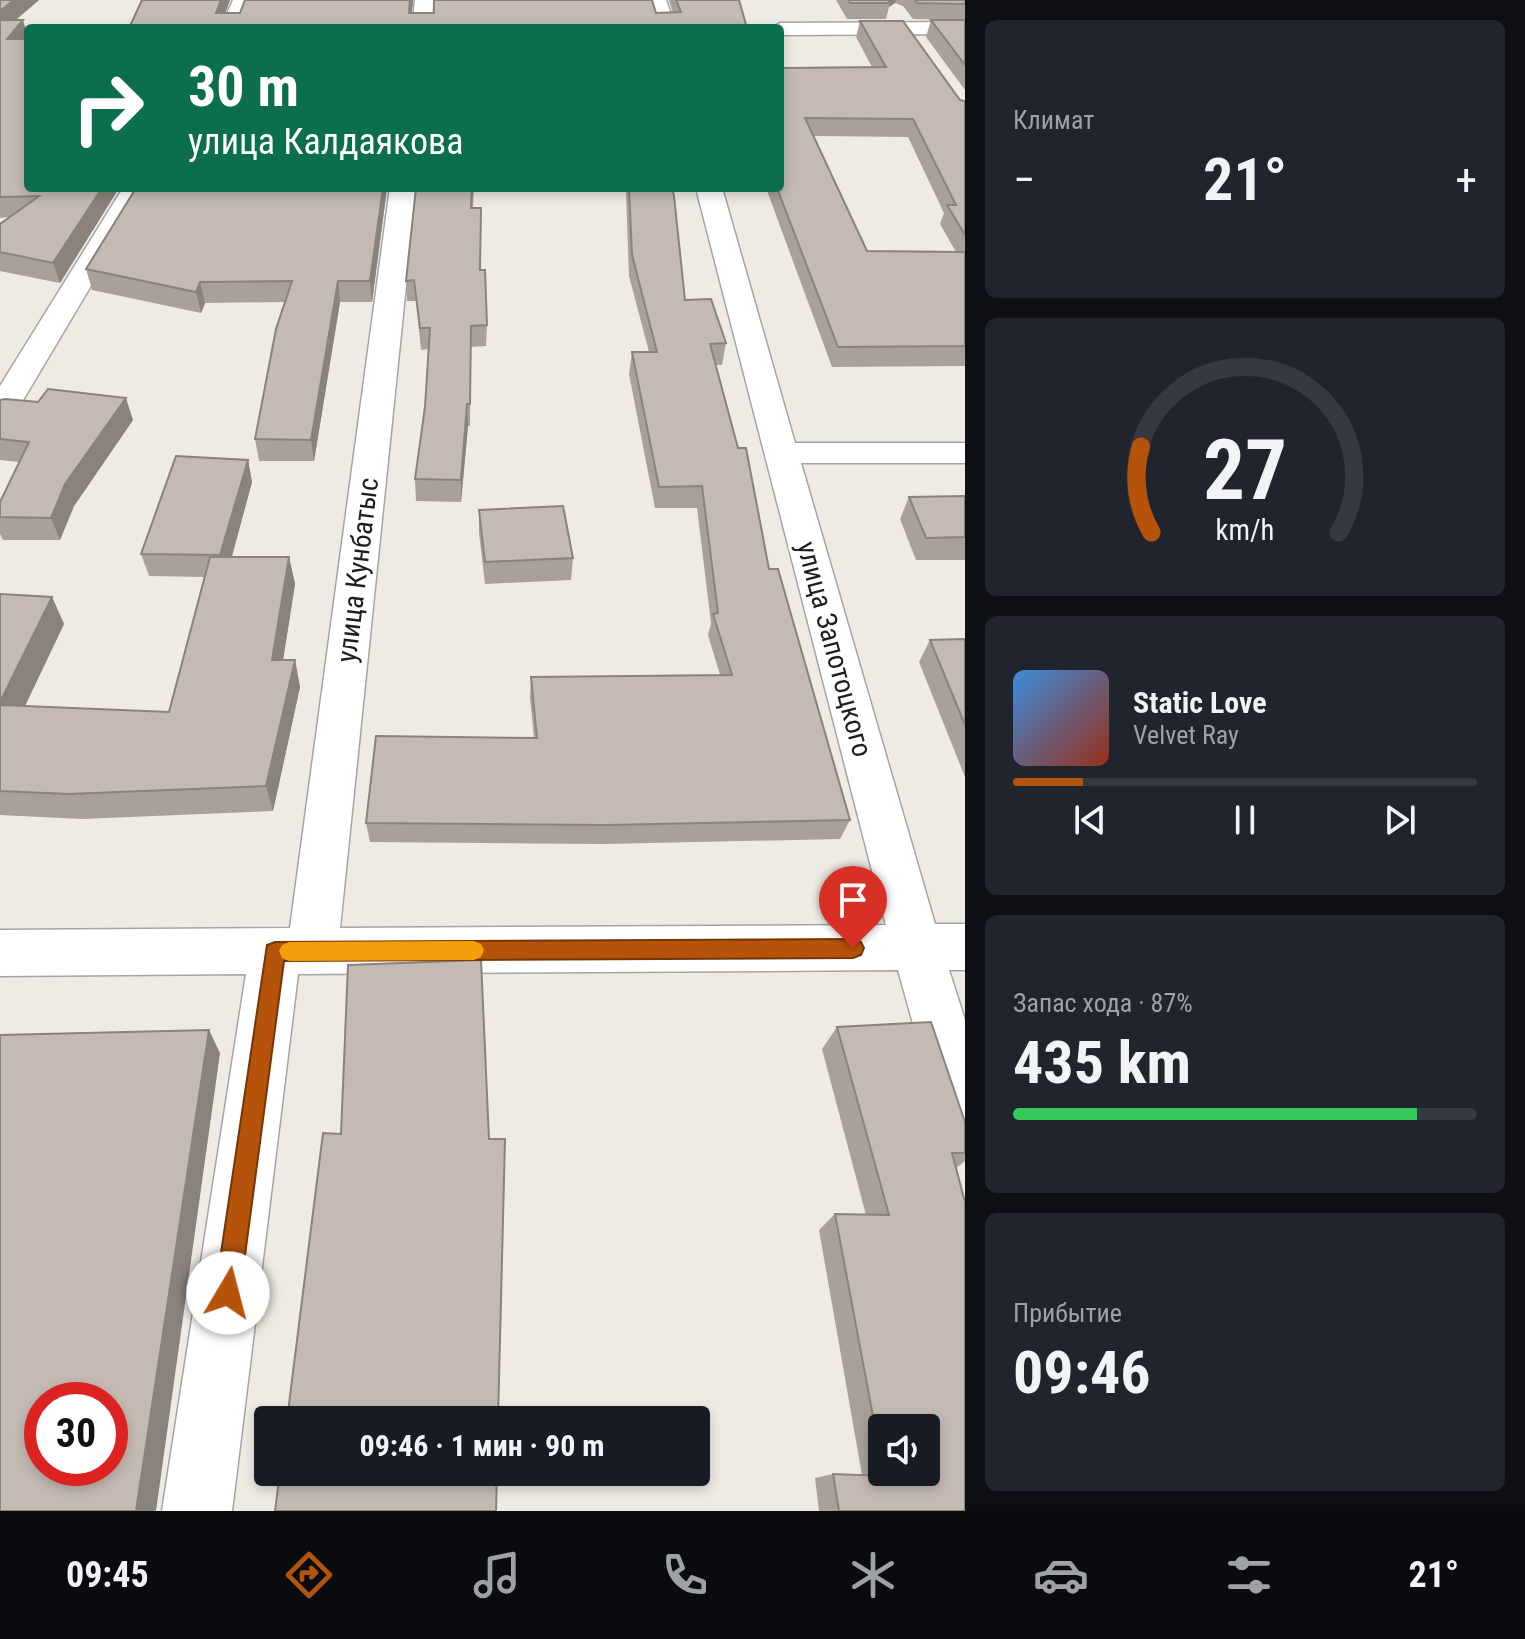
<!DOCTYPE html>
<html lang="ru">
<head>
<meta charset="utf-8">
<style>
	:root { --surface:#171b24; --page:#20242c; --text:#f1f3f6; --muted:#9ea1a6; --line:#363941; --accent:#b45309 }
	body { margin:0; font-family:"Roboto Condensed",sans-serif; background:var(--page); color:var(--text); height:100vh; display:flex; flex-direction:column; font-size:30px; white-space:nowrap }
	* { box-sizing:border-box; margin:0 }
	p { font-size:26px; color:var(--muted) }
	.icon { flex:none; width:44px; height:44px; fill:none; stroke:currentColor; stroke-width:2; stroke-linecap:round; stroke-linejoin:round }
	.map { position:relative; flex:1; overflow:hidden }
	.drawer { display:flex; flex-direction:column; gap:20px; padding:20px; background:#0d0f14; width:560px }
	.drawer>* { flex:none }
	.guide { position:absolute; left:24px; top:24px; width:760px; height:168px; border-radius:8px; box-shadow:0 4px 12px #0003; background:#0b6e4f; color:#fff; overflow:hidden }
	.fabs { position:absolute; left:868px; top:1414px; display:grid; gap:16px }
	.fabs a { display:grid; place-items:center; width:72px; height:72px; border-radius:8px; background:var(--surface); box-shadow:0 4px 12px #0003; font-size:40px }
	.speed { position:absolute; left:24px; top:1382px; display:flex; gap:16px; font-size:40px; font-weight:700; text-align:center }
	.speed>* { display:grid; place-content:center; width:104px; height:104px; border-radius:50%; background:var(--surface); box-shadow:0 4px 12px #0003; line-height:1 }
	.speed .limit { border:12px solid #d22; background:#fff; color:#111 }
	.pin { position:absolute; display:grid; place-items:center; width:68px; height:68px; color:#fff; margin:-82px -34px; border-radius:50% 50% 50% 0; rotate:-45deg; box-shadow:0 0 8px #0007 }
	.pin .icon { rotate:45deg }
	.me { position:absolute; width:88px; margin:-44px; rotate:8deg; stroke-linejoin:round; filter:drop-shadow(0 0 6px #0008) }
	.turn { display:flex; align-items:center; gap:28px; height:168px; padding:0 32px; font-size:36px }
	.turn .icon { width:104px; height:104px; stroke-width:2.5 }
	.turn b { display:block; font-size:56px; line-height:68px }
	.big { font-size:60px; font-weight:700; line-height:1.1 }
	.drawer .widget { flex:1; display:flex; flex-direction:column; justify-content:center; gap:12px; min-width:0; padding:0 28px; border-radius:12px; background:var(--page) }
	.drawer .dial { align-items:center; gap:0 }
	.dial svg { height:208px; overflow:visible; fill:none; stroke:var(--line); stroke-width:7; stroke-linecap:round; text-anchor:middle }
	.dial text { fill:var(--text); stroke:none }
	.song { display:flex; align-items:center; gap:24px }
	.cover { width:96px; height:96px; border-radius:12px; background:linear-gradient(135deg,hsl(210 70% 55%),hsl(10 70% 35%)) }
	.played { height:8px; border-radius:4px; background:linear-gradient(90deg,var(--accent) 15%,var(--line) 15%) }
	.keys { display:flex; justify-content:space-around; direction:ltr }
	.heat { display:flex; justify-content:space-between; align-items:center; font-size:44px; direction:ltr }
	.charge { height:12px; border-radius:6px; background:linear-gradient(90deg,#34c759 87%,var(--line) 0) }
	.trip { position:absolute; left:254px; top:1406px; width:456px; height:80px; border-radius:8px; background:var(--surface); box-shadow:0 4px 12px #0003; font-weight:700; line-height:80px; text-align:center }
	.tab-bar { display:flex; height:128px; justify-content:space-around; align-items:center; background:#090b0e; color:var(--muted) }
	.tab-bar .icon { width:56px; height:56px }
	.tab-bar .selected { color:var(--accent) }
	.tab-bar b { font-size:36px; color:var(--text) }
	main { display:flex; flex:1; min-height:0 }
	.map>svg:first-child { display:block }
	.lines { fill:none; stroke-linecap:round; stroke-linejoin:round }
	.minor-casing { stroke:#a5a5a5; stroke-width:3 }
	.minor { fill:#fff; fill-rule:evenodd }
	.wall { fill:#a9a09a; fill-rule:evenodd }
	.shaded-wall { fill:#89827d }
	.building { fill:#c4bab3; stroke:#89827d; stroke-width:2; fill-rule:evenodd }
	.route { fill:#b45309; stroke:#753606; stroke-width:2 }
	.slow { fill:#f59e0b }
	.labels { text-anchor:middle; stroke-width:6; stroke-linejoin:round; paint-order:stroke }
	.street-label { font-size:28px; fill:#1e1e1e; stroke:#fff }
</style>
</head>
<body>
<main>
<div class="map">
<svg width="965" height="1511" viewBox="0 0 965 1511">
	<rect width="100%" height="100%" fill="#efebe4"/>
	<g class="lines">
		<g class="minor-casing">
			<g id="minor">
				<path d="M233,0H251L241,28H221Z"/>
				<path d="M415,0H433L432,28H412Z"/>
				<path d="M648,0H666L676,28H656Z"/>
				<path d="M965,22V34L780,35V28H771L780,23Z"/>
				<path d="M123,188H149L16,412L12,419L0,422V386Z"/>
				<path d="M390,188H416L340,928L886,925L696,188H722L795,443H965V463H801L935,924H965V970H949L965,1020V1137L945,1129L937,1109L898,970L298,974L232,1511H162L246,974L0,976V930L290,928Z"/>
			</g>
		</g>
		<use href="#minor" class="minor"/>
	</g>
	<g class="wall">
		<path d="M0,0H39L16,20L27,39L28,188H119L60,283L0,271V224L9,217L0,218Z"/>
		<path d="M230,0L225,13H240L245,0H413L412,13H673L669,0H739L747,28H129Z"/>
		<path d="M836,0H965V90L926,37L931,20H963L913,19L903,6L895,3L889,7L886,19H847Z"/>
		<path d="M860,21L960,100L965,101V366L832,367L766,188H780V68L872,67L856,37ZM813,136L908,137L944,213L940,224L956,252L867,251Z"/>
		<path d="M387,188L372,302H340L314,461H259L255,439L285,302L205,303L201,313L92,290L86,269Z"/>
		<path d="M416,188H474L473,208L487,325L486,346L471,347L470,426H468L461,502L416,501L415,479L425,407L428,349L421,350L416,301H407L406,281Z"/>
		<path d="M611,188H672L685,300L726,343L722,365H716L769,569L850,820L840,839L604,844L370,842L366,823L534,738L530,698L531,677L720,675L708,635L711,623L697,508H655L629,374L632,352H649L629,276L626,192H612Z"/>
		<path d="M0,400L133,420L74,506L60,540H3L0,534V502L19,462L0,460Z"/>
		<path d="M248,460L252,482L232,557H289L295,584L283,660H295L300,687L273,811L82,819L0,815V594L52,597L64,624L25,706L169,712L205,577L149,576L141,554Z"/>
		<path d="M965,496V560H916L900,519L909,497Z"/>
		<path d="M479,510L573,558L571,580L485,584L479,533Z"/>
		<path d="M965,639V777L919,662L930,640Z"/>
		<path d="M837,1027L965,1122V1161L956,1168L965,1511H819L815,1478L833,1474L862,1475L819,1230L835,1214L866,1215L822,1049ZM882,1428L926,1472H882Z"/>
	</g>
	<g class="shaded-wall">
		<path d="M14,0H39L0,33V11Z"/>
		<path d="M221,0H230L220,28L216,13Z"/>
		<path d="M410,0H413L410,28L409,13Z"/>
		<path d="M884,0H896L895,3L889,7L890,3Z"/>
		<path d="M23,20L28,37L12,57L7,39Z"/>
		<path d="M102,188H119L60,283L53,263Z"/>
		<path d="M383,188H387L372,302L370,281Z"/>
		<path d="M338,281L340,302L314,461L311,440Z"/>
		<path d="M200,282L205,303L201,313L196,292Z"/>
		<path d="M126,398L133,420L74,506L60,540L51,518L65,484Z"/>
		<path d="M467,404L468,426L461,502V480Z"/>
		<path d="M248,460L252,482L226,577L220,555Z"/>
		<path d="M289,557L295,584L279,686L272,660Z"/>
		<path d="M52,597L64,624L13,731L0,708V702Z"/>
		<path d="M295,660L300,687L273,811L266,786Z"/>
		<path d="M209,1030L220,1053L156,1511H136Z"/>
	</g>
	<g class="building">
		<path d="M0,0H14L0,11Z"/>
		<path d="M142,0H221L216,13H240L245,0H410L409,13H434V0H652L656,13L681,12L676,0H739L747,28H129Z"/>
		<path d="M849,0H888L890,3H850Z"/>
		<path d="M915,0H965V4L917,3Z"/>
		<path d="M0,20H23L7,39H28V188H102L53,263L0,252V224L39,196L0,197Z"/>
		<path d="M931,20H965V65Z"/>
		<path d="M860,21H903L960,100L965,101V235L947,205H956L913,119L805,118L867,251L965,252V346L838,347L777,188H780V68L886,67Z"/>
		<path d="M136,188H383L370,281H338L311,440L255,439L276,329L292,281L200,282L196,292L86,269Z"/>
		<path d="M416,188H472L471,208H481L480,270H485L487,325L471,326L470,404H467L461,480L415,479L425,407L430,328H420L414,280L406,281Z"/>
		<path d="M629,188H672L674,196L685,300L711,299L726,343L710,344L738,448H746L769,569H778L850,820L607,825L366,823L376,736L537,738L531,677L732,675L713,614L718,613L702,486L659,487L632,352H657L632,255Z"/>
		<path d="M48,389L126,398L65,484L51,518L0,517V502L29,442L0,439V400L5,399L38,402Z"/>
		<path d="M176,456L248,460L220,555L141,554Z"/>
		<path d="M965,496V537L926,538L909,497Z"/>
		<path d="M563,506L573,558L485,562L479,510Z"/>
		<path d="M210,557H289L272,660H295L266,786L69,794L0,791V705L169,712Z"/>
		<path d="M0,594L52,597L0,702Z"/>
		<path d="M965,639V725L930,640Z"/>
		<path d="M481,960L489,1139H505L498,1420H287L323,1133L341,1134L348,965Z"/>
		<path d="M931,1022L965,1122V1153H952L965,1202V1511H839L833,1474L884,1476L883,1472H926V1428H882V1464L835,1214L889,1215L837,1027Z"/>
		<path d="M209,1030L136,1511H0V1035ZM42,1400H110V1468H42Z"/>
		<path d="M280,1472H497L496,1511H275Z"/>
	</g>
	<path class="route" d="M853,939L861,942L864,948L861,955L853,958L284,961L240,1293L237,1302L228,1306L219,1302L215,1293L267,945L275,942Z"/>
	<path class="slow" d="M474,941L481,944L484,950L481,957L474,960L289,961L282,958L279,951L282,945L289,942Z"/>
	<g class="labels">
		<g class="street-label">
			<text transform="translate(357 570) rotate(-83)" y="10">улица Кунбатыс</text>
			<text transform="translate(835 649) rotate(75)" y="10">улица Запотоцкого</text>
		</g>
	</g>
</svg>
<div class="fabs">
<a><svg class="icon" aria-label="sound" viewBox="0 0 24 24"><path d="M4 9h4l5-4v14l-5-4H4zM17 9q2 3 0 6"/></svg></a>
</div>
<div class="speed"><div class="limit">30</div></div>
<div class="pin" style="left:853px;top:948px;background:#d93025"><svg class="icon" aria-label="arrive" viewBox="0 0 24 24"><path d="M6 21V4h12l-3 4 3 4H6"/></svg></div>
<svg class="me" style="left:228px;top:1293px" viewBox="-20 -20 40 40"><circle r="19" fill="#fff"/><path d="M0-13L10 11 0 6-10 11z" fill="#b45309"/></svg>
<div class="trip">09:46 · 1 мин · 90 m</div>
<div class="guide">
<div class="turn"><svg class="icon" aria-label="right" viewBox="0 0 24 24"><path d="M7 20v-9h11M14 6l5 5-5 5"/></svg><div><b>30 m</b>улица Калдаякова</div></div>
</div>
</div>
<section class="drawer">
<div class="widget"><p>Климат</p>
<div class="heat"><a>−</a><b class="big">21°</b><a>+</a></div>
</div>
<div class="widget dial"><svg viewBox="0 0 100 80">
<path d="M14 69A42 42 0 1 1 86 69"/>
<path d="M14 69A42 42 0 0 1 10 36" stroke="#b45309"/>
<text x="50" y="56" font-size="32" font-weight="700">27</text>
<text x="50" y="72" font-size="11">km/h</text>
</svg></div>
<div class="widget">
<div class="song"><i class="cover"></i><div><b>Static Love</b><p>Velvet Ray</p></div></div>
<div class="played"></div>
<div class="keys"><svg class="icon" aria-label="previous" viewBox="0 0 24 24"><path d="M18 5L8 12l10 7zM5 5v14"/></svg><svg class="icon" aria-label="pause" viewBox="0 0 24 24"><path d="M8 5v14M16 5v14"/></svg><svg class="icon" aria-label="next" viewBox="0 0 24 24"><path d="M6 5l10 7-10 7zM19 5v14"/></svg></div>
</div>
<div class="widget"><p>Запас хода · 87%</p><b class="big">435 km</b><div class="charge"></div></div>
<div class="widget"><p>Прибытие</p><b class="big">09:46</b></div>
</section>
</main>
<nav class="tab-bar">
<b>09:45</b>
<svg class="icon selected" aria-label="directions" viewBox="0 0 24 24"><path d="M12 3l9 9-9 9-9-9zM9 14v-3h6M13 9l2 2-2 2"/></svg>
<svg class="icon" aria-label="music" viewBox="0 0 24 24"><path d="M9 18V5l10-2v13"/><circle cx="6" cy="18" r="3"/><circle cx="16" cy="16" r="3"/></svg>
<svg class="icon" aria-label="phone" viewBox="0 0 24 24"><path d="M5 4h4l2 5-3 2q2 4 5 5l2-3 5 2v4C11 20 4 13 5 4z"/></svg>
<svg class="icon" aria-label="climate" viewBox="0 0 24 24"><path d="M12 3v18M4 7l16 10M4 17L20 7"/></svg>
<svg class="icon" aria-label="car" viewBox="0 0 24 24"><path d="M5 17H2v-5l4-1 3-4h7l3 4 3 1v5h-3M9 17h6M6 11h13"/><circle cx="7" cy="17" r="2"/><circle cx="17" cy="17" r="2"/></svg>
<svg class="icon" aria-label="filters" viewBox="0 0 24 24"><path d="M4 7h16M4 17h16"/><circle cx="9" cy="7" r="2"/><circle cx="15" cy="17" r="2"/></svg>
<b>21°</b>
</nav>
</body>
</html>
